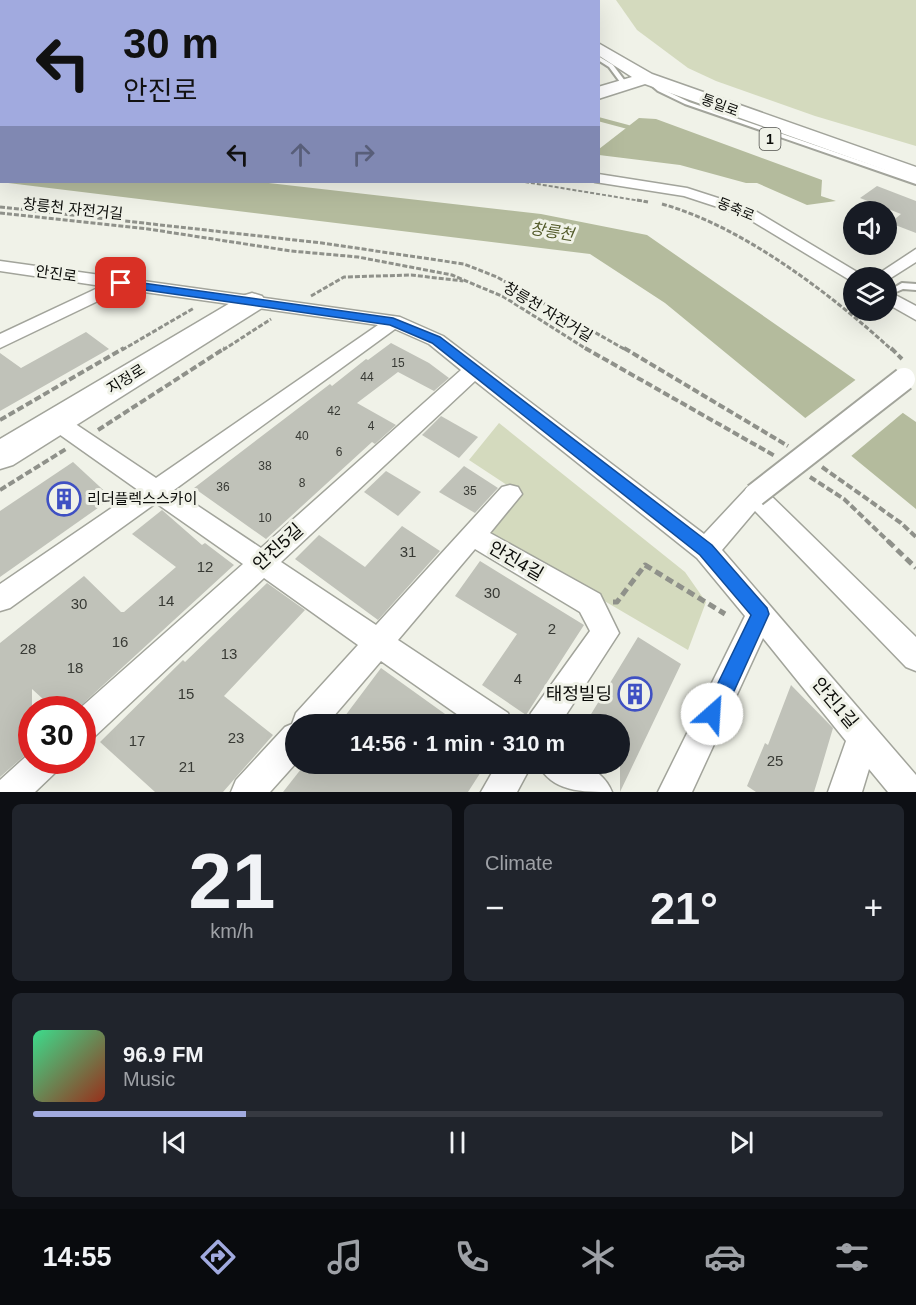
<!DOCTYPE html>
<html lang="en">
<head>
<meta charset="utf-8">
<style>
	:root { --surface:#171b24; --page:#20242c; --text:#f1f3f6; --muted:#9ea1a6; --line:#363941; --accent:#a1aadf }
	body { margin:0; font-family:Helvetica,"Noto Sans KR",sans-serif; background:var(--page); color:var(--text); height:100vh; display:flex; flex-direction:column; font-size:22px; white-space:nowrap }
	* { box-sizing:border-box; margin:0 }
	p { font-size:20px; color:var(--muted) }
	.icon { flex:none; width:33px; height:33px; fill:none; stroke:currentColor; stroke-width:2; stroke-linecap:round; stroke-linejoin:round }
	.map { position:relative; height:792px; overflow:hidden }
	.sheet { display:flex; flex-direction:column; gap:12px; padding:12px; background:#0d0f14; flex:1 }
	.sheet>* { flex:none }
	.top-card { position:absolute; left:0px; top:0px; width:600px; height:183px; box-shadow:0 6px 24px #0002; background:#a1aadf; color:#111; overflow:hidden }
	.tools { position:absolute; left:843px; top:201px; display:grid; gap:12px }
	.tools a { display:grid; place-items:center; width:54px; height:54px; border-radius:50%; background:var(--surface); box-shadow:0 6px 24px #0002; font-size:30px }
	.speed { position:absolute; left:18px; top:696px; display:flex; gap:12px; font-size:30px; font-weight:700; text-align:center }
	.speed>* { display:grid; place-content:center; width:78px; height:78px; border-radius:50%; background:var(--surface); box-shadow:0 6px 24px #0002; line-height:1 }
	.speed .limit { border:9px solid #d22; background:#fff; color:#111 }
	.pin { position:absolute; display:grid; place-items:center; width:51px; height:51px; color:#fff; margin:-26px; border-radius:12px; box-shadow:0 3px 9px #0006 }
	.me { position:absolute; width:66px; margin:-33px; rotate:26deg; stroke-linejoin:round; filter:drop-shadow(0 0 4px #0008) }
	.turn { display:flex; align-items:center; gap:21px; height:126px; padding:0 24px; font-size:27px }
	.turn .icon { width:78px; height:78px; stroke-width:2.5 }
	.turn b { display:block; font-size:42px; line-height:51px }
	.lanes { display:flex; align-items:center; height:57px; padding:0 24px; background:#0003; justify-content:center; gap:30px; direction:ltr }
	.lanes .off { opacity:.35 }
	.big { font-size:45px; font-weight:700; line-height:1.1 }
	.sheet .widget { flex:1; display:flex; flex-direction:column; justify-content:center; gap:9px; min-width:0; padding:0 21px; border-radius:9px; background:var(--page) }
	.sheet .dial { align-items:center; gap:0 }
	.dial b { font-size:78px; line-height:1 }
	.song { display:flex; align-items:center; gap:18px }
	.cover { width:72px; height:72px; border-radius:9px; background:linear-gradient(135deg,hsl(150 70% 55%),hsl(10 70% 35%)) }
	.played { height:6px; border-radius:3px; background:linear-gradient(90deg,var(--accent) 25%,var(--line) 25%) }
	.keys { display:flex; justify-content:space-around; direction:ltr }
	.heat { display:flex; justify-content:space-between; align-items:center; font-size:33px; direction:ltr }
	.sheet .tiles { flex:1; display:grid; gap:12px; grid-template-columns:1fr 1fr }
	.widget:last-child { grid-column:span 2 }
	.trip { position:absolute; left:285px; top:714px; width:345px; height:60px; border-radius:30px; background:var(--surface); box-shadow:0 6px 24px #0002; font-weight:700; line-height:60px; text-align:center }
	.tabs { display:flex; height:96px; justify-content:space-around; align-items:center; background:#090b0e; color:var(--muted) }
	.tabs .icon { width:42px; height:42px }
	.tabs .selected { color:var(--accent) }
	.tabs b { font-size:27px; color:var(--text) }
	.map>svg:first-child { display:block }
	.green { fill:#d4dabe }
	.water { fill:#b4bb9d }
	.pier { fill:#f0f2e8 }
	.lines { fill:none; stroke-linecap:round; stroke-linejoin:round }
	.stream { stroke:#b4bb9d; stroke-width:4 }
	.building { fill:#c0c2b9 }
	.service-casing { stroke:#a2a49b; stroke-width:4 }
	.minor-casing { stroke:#a2a49b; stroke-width:3 }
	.secondary-casing { stroke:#a2a49b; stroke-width:3 }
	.primary-casing { stroke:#a2a49b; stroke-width:3 }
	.path-far4 { stroke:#8f918a; stroke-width:1.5; stroke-dasharray:3 1.5; stroke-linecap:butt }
	.path-far3 { stroke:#8f918a; stroke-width:2; stroke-dasharray:4 2; stroke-linecap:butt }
	.path-far2 { stroke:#8f918a; stroke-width:3; stroke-dasharray:5 2; stroke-linecap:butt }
	.path-far1 { stroke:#8f918a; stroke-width:4; stroke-dasharray:7 3; stroke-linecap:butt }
	.path { stroke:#8f918a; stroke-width:5; stroke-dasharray:8 4.5; stroke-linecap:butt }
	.service { fill:#fff; fill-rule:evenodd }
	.minor { fill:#fff; fill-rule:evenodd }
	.secondary { fill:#fff; fill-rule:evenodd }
	.primary { fill:#fff; fill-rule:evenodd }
	.rail-casing { stroke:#242522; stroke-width:3 }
	.rail { stroke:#f0f2e8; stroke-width:2; stroke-dasharray:7; stroke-linecap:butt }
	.minor-bridge-casing { stroke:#a2a49b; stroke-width:26; stroke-linecap:butt }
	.minor-bridge { stroke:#fff; stroke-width:22 }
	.route { fill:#1a73e8; stroke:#114b97; stroke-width:1.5 }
	.labels { text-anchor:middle; stroke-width:6; stroke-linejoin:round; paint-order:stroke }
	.number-label { font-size:12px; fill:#383a35 }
	.far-street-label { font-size:14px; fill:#0b0c09; stroke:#f0f2e8 }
	.shield { fill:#f0f2e8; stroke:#50514c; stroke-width:1.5 }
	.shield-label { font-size:14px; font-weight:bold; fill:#0b0c09 }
	.street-label { font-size:15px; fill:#0b0c09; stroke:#f0f2e8 }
	.poi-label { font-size:15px; fill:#0b0c09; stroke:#f0f2e8; text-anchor:start }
	.near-number-label { font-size:15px; fill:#383a35 }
	.water-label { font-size:16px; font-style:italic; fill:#515928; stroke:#f0f2e8 }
	.near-street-label { font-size:18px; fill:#0b0c09; stroke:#f0f2e8 }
	.near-poi-label { font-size:18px; fill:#0b0c09; stroke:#f0f2e8; text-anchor:end }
</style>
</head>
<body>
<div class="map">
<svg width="916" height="792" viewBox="0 0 916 792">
	<rect width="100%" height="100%" fill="#f0f2e8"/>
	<g class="green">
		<path d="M616,0H916V146L815,116L716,81L688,68L637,30Z"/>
		<path d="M499,423L685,572L706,602L688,650L490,534L522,495L469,460Z"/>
	</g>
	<g class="water">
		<path d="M639,118L656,119L822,180L821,196L836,201L807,205L757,183H746L680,165L599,155V149Z"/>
		<path d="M0,152L2,182H260L541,214L647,235L916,422V509L665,303L590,254L0,182Z"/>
	</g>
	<path class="pier" d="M858,378L905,411L850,457L804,419Z"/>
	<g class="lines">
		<path class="stream" d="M598,119L628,127"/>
	</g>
	<g class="building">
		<path d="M877,186L916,201V233L890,223L901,214L860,198Z"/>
		<path d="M86,332L109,349L0,411V353L21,368Z"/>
		<path d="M391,343L429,363L449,378L434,391L398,372L357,403L396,425L375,444L372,442L266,539L194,488L330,384L332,386L366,359L368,360Z"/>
		<path d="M441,416L478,437L459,458L422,435Z"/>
		<path d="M73,462L112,498L0,577V511Z"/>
		<path d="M464,466L498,488L475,513L439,492Z"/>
		<path d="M386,471L421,492L398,516L364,492Z"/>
		<path d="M162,510L202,545L205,543L234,565L76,710H55L32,689V749L0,777V643L84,576L121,612H124L176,567L132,534Z"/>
		<path d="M402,526L440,551L378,620L295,559L319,535L365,567Z"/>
		<path d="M480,561L584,625L526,715L482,685L517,634L455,596Z"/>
		<path d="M267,583L305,610L224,696L273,735L223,792H155L100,742L183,660L185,662Z"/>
		<path d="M638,637L681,664L620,792V724H585Z"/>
		<path d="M381,668L459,724H339Z"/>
		<path d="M791,685L833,728L818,779L814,792H756L747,786L765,743L768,745Z"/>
		<path d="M305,764H486L468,792H283Z"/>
	</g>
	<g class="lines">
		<g class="service-casing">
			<g id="service">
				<rect x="519" y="0" width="4" height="2"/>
				<rect x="556" y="0" width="4" height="2"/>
				<rect x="0" y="37" width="2" height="4"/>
				<path d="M598,56L613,65L628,85L627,86H623L609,67L598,60Z"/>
				<path d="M646,79H650L662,89L689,102L916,180V184L685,104L658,91L646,81Z"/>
				<path d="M902,283L916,284V290L903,289L896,292L892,289Z"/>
			</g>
		</g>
		<g class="minor-casing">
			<g id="minor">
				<path d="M103,0H121L122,2H104Z"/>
				<path d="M222,0H232L221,2Z"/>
				<path d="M242,0H252L241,2Z"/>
				<rect x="0" y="88" width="2" height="8"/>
				<path d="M598,174L687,188L752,209L867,278H854L853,282L742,215L684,196L595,182H598Z"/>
				<path d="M916,249V262L886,281V278H872Z"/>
				<path d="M0,261L400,317L443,336L704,534L747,488L755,486L763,488L916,637V671L906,667L755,511L722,550L916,775V792H888L869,769L862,792H828L846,741L763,638L692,792H658L745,616L697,558L475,381L281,562L376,625L502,487L510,485L518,487L522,494L490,533L600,594L619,633L560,724H526L531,713L590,631L580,612L475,549L398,640L508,713L512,724H471L381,661L327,724H296V763L270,792H231L236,780L285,727L292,724L296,713L358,645L264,578L93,738L82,742V710H78L243,564L156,503L10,608L0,611V584L138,490L49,427L46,422L49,417L57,414L65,417L156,478L378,325L123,289L0,348V334L102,286L0,271ZM395,329L429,344L461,370L261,548L174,490Z"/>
				<path d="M886,290L916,306V320L886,303Z"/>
				<path d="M32,751V760H62L57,771L35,792H0V780Z"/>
				<path d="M497,764H532L517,792H481Z"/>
				<path d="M538,764C567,761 599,761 612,792C582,792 552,792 538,764Z"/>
			</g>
		</g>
		<g class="secondary-casing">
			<rect id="secondary" x="0" y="106" width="2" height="10"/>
		</g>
		<g class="primary-casing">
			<g id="primary">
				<path d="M566,0H580L581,2H567Z"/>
				<path d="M598,43L652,74L916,167V181L645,84L598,99V87L632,77L598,55Z"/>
				<path d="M252,293L262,296L266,302L262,308L13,465L0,469V439L242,296Z"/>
			</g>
		</g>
		<g class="path-far4">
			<path d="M12,0L23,2"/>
			<path d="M419,0L423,2"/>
			<path d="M317,2L319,0"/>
			<path d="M436,2L445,0"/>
		</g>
		<path class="path-far3" d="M525,182L647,202"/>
		<g class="path-far2">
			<path d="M637,200L648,202"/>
			<path d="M662,204C742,226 831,294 892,350"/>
			<path d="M0,207L322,243L464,264L497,277L626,350"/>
			<path d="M0,213L148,229L291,251L358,257L452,275L504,297L588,350"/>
			<path d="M311,296L344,277L411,275L463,281"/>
			<path d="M122,350L194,308"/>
			<path d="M223,350L271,319"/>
		</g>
		<g class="path-far1">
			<path d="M585,348L775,456"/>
			<path d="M624,348L788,446"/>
			<path d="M891,348L902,359"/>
			<path d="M0,420L124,348"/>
			<path d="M98,430L225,348"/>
			<path d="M822,467L901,523L916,537"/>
			<path d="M810,477L844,499L889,542"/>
			<path d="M0,490L66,449"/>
		</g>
		<g class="path">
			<path d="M888,541L916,568"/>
			<path d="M613,602H617L645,565L725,614"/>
		</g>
		<use href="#service" class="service"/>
		<use href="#minor" class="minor"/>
		<use href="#secondary" class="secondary"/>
		<use href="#primary" class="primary"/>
		<g class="rail-casing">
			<path id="rail" d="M231,2L234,0"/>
		</g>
		<use href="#rail" class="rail"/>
		<g class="minor-bridge-casing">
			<path id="minor-bridge" d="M755,495L904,379"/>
		</g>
		<use href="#minor-bridge" class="minor-bridge"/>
	</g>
	<path class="route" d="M121,280L393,318L440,337L712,545L767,608L769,614L720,722L712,724L705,722L703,714L751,615L700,555L432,343L390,325L117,286L115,283Z"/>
	<defs>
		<g id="building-ring" transform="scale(1.725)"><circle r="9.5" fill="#f0f2e8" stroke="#3f50c3" stroke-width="1.5"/><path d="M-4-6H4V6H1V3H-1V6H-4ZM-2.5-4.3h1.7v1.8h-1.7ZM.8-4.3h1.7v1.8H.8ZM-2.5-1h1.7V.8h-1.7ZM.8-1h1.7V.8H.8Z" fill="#3f50c3"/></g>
	</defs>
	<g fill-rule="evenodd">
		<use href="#building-ring" x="64" y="499"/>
		<use href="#building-ring" x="635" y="694"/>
	</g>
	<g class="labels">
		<g class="number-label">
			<text x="398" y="367">15</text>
			<text x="367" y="381">44</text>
			<text x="334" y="415">42</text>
			<text x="371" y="430">4</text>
			<text x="302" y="440">40</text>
			<text x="339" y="456">6</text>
			<text x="265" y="470">38</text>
			<text x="302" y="487">8</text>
			<text x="223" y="491">36</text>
			<text x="470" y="495">35</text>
			<text x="265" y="522">10</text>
		</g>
		<g class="far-street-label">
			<text transform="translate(720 105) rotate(20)" y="5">통일로</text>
			<text transform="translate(736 209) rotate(22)" y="5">동축로</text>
		</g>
		<rect class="shield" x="759.5" y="128" width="21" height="22" rx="4.5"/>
		<g class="shield-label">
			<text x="770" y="144">1</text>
		</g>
		<g class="street-label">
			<text transform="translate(73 209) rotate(6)" y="5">창릉천 자전거길</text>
			<text transform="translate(56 274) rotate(8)" y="5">안진로</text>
			<text transform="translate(548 312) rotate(31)" y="5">창릉천 자전거길</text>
			<text transform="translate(126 379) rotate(-32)" y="5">지정로</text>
		</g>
		<g class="poi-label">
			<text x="87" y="504">리더플렉스스카이</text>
		</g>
		<g class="near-number-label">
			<text x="408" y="557">31</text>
			<text x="205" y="572">12</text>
			<text x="492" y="598">30</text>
			<text x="166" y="606">14</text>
			<text x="79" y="609">30</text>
			<text x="552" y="634">2</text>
			<text x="120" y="647">16</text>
			<text x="28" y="654">28</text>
			<text x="229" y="659">13</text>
			<text x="75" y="673">18</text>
			<text x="518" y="684">4</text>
			<text x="186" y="699">15</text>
			<text x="236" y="743">23</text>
			<text x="137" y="746">17</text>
			<text x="775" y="766">25</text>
			<text x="187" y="772">21</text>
		</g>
		<g class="water-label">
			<text transform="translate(552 231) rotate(9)" y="6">창릉천</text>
		</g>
		<g class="near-street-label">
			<text transform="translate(278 547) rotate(-42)" y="6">안진5길</text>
			<text transform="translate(516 561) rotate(30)" y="6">안진4길</text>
			<text transform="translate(835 703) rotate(50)" y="6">안진1길</text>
		</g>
		<g class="near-poi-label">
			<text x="612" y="700">태정빌딩</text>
		</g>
	</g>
</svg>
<div class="tools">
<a><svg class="icon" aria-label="sound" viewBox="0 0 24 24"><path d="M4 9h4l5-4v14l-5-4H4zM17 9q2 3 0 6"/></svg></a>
<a><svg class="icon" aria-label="layers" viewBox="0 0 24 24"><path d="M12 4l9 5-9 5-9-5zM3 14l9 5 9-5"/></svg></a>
</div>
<div class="speed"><div class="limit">30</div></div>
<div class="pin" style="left:121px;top:283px;background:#d93025"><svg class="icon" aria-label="arrive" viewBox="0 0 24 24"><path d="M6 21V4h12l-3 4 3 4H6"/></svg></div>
<svg class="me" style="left:712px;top:714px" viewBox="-20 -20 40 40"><circle r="19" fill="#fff"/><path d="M0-13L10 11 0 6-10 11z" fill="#1a73e8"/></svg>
<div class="trip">14:56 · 1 min · 310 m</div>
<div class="top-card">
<div class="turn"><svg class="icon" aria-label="left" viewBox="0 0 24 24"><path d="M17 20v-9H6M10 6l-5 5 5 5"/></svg><div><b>30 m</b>안진로</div></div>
<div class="lanes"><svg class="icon" aria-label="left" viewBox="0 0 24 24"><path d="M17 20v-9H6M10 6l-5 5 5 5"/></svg><svg class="icon off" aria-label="ahead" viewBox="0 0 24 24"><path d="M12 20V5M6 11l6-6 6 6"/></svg><svg class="icon off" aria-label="right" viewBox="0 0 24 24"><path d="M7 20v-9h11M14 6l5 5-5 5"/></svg></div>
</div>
</div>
<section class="sheet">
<div class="tiles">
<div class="widget dial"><b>21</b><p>km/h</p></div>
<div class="widget"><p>Climate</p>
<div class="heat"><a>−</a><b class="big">21°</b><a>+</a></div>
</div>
<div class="widget">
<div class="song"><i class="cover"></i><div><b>96.9 FM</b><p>Music</p></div></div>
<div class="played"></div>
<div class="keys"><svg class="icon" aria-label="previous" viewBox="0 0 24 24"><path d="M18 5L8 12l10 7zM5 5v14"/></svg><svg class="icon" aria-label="pause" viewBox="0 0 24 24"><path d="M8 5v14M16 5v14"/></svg><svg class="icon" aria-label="next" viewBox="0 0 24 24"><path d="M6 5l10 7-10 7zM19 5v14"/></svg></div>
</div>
</div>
</section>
<nav class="tabs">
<b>14:55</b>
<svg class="icon selected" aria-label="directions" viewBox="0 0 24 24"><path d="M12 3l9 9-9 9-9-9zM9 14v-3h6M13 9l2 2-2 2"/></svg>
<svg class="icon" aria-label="music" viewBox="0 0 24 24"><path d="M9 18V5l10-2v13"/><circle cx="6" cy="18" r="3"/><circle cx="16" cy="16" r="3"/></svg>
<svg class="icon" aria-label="phone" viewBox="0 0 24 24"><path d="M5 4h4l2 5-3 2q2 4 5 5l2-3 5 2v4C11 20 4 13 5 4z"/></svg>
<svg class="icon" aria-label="climate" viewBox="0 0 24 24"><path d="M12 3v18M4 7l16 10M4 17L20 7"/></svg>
<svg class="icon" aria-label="car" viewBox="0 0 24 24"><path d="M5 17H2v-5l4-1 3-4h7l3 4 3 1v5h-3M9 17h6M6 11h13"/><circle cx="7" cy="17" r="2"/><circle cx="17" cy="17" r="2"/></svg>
<svg class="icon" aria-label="filters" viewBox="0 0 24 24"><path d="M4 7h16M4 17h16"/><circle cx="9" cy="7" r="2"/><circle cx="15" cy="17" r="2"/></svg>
</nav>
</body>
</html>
